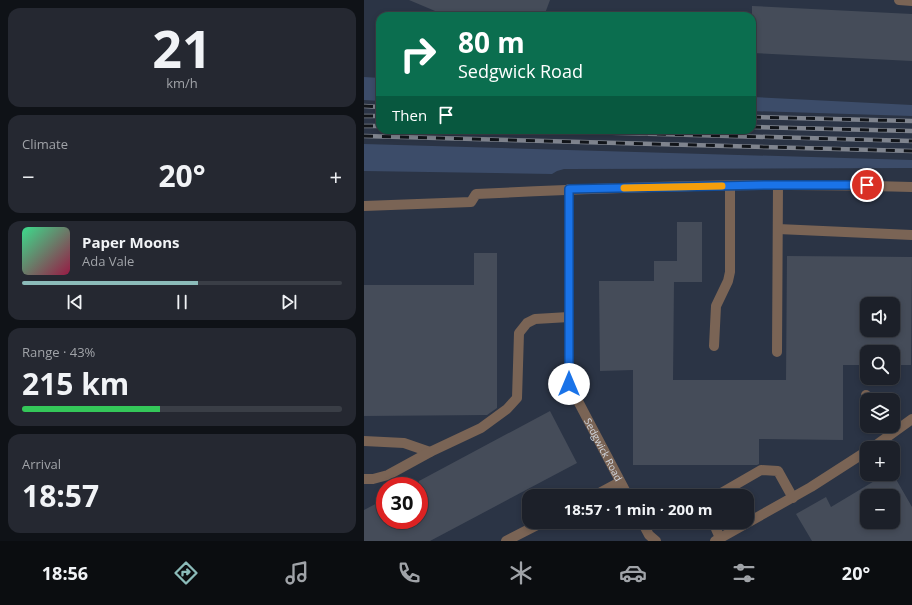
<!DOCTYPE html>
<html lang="en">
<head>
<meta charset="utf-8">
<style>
	:root { --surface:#1c2029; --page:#252831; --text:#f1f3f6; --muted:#a0a3a8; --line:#3a3e46; --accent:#8bbbb9 }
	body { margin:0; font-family:"Open Sans",sans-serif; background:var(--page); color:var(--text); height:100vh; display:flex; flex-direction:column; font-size:15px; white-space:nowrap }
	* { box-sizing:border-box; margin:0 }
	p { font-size:13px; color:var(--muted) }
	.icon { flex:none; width:22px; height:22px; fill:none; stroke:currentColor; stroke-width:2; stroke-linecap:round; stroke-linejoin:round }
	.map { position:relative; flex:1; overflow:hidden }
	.sheet { display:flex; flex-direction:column; gap:8px; padding:8px; background:#0f1217; width:364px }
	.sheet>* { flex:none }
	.top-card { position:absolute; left:12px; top:12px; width:380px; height:122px; border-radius:12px; box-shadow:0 2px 6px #0003,0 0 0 1px var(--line); background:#0b6e4f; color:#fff; overflow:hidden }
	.tools { position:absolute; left:496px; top:297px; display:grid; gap:8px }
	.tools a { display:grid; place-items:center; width:40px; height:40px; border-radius:8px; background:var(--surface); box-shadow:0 2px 6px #0003,0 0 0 1px var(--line); font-size:20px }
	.speed { position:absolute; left:12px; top:477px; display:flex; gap:8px; font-size:20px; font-weight:700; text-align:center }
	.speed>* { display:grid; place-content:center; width:52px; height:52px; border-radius:50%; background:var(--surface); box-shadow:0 2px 6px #0003,0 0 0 1px var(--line); line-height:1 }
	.speed .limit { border:6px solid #d22; background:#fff; color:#111 }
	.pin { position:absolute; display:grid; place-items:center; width:34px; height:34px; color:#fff; margin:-17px; border:2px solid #fff; border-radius:50%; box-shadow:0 1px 4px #0007 }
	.me { position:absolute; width:44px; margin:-22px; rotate:0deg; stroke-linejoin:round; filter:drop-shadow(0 0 3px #0008) }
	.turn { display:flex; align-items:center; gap:14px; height:84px; padding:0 16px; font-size:18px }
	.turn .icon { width:52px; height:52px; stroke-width:2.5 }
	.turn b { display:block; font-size:28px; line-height:34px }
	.then { display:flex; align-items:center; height:38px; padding:0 16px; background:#0003; gap:8px; font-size:15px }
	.big { font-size:30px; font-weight:700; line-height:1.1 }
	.sheet .tile { flex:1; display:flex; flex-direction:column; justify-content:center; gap:6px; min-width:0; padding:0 14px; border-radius:12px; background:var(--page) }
	.sheet .dial { align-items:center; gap:0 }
	.dial b { font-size:52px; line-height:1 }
	.song { display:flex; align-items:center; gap:12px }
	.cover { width:48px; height:48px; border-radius:6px; background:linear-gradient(135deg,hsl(150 70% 55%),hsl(340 70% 35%)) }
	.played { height:4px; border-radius:2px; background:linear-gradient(90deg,var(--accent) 55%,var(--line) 55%) }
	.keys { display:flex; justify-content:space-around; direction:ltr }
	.heat { display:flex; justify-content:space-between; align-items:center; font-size:22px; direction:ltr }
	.charge { height:6px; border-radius:3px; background:linear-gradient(90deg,#34c759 43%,var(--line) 0) }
	.trip { position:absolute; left:158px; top:489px; width:232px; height:40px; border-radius:12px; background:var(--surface); box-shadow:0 2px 6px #0003,0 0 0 1px var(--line); font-weight:700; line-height:40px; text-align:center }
	.dock { display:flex; height:64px; justify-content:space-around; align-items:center; background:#0b0d10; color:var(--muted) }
	.dock .icon { width:28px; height:28px }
	.dock .active { color:var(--accent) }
	.dock b { font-size:18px; color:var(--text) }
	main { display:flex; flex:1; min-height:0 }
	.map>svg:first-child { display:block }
	.built { fill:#2b3445; fill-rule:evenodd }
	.green { fill:#3c4c69 }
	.building { fill:#454c59; fill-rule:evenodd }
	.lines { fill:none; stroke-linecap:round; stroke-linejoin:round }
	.minor { stroke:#7a6455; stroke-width:10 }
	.rail-casing { stroke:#7f848e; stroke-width:4.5 }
	.rail { stroke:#111419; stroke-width:3; stroke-dasharray:9; stroke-linecap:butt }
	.route-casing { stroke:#114b97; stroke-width:10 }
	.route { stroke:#1a73e8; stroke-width:7 }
	.slow { stroke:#f59e0b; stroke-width:7 }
	.labels { text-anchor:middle; stroke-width:4; stroke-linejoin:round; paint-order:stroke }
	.street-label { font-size:10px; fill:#d4d9e1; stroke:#111419 }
</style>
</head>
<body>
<main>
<section class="sheet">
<div class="tile dial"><b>21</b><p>km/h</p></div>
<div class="tile"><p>Climate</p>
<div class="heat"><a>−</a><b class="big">20°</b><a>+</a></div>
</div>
<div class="tile">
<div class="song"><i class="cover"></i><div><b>Paper Moons</b><p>Ada Vale</p></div></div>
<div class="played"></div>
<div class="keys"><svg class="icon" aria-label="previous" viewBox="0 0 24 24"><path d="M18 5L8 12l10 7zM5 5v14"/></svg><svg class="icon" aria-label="pause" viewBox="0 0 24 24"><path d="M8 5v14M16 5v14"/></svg><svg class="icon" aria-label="next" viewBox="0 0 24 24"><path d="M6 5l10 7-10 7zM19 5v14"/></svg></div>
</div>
<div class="tile"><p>Range · 43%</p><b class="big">215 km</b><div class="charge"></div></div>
<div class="tile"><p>Arrival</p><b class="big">18:57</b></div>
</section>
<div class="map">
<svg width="548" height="541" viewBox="0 0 548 541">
	<rect width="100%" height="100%" fill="#252b37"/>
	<path class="built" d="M0,0H548V541H0ZM16,16H388V130H16ZM503,304H529V330H503ZM503,352H529V378H503ZM503,400H529V426H503ZM503,448H529V474H503ZM21,486H55V520H21ZM165,496H383V522H165ZM503,496H529V522H503Z"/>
	<g class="green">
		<path d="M0,77L16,78V101L0,100Z"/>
		<path d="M388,97L548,105V116L388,111Z"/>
		<path d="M0,144L548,160V168L200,169L193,171L188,174L0,171Z"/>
	</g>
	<g class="building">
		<path d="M45,0H186L180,16H83Z"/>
		<path d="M388,6L548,14V61L388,53Z"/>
		<path d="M313,222H338V282H310L309,380H422L423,256L548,257L547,365H529V352H503V365H479V440L395,439V464L393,465H269V370L236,371L235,281H290V261H313ZM503,304H529V330H503Z"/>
		<path d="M110,253H133V408L123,415L0,416V285H110Z"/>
		<path d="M186,411L213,463L66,541H0V510L21,499V520H55V481Z"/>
		<path d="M522,474H529L548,507V541H448L432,514L462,497L467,507ZM503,496H529V522H503Z"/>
	</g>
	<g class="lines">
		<g class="minor">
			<path d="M535,0L548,1"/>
			<path id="s1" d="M205,189V384L264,496"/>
			<path d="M0,206L107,202L112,194C257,187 403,182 548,187"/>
			<path d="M414,229L548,235"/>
			<path d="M350,346L352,306L364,281L366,272V186"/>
			<path d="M413,352L414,185"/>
			<path d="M502,395L507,400"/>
			<path d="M0,441L40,443L66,452"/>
			<path d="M508,448L548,419"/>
			<path d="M0,479H9L24,475L66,452L117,428L143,409L153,398L155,333L163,323L171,319L205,317"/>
			<path d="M230,496L256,482"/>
			<path d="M352,496L397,470L414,471L429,498"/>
			<path d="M278,522L285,535L292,541"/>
			<path d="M349,522L356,538"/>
			<path d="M142,541L179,522"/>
			<path d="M351,541L447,487L503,451"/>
		</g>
		<g class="rail-casing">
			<g id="rail">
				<path d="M0,106L16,107"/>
				<path d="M0,116H16"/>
				<path d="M388,117L548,121"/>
				<path d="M0,126H16"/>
				<path d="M388,127L548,131"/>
				<path d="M149,130L548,141"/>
				<path d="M0,136L548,151"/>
			</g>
		</g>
		<use href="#rail" class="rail"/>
	</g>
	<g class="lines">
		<g class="route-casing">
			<path id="route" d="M205,384V189L402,185H503"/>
		</g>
		<use href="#route" class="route"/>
		<path class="slow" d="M260,188L358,186"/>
	</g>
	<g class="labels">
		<g class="street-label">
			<text dy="4" stroke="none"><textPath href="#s1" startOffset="269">Sedgwick Road</textPath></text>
		</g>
	</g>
</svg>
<div class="tools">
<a><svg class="icon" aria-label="sound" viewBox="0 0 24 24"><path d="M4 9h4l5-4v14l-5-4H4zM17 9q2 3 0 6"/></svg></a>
<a><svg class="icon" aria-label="search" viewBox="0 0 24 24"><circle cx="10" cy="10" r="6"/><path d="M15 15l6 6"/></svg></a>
<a><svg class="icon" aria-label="layers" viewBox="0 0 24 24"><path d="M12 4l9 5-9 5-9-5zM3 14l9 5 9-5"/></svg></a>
<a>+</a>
<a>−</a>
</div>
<div class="speed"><div class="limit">30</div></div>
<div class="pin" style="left:503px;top:185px;background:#d93025"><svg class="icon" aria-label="arrive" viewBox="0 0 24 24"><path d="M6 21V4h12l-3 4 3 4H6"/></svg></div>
<svg class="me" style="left:205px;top:384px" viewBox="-20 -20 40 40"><circle r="19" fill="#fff"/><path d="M0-13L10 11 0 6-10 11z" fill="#1a73e8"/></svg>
<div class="trip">18:57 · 1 min · 200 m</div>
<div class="top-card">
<div class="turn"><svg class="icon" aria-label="right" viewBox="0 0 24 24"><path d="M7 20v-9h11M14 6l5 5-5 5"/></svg><div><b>80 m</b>Sedgwick Road</div></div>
<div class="then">Then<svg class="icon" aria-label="arrive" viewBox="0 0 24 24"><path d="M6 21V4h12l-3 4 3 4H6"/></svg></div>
</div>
</div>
</main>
<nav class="dock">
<b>18:56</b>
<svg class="icon active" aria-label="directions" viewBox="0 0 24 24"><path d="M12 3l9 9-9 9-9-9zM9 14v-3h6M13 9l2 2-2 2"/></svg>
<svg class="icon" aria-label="music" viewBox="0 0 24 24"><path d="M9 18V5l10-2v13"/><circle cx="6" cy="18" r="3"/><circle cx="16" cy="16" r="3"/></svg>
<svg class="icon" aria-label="phone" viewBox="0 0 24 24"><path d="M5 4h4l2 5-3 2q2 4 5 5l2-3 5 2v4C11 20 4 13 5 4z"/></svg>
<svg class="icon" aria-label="climate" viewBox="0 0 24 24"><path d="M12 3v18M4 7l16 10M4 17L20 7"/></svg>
<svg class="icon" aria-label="car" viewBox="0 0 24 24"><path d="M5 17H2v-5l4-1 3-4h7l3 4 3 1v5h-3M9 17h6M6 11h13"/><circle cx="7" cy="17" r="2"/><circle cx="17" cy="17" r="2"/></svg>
<svg class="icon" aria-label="filters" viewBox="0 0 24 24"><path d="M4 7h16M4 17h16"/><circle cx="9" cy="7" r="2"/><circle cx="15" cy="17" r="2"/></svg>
<b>20°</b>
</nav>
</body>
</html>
